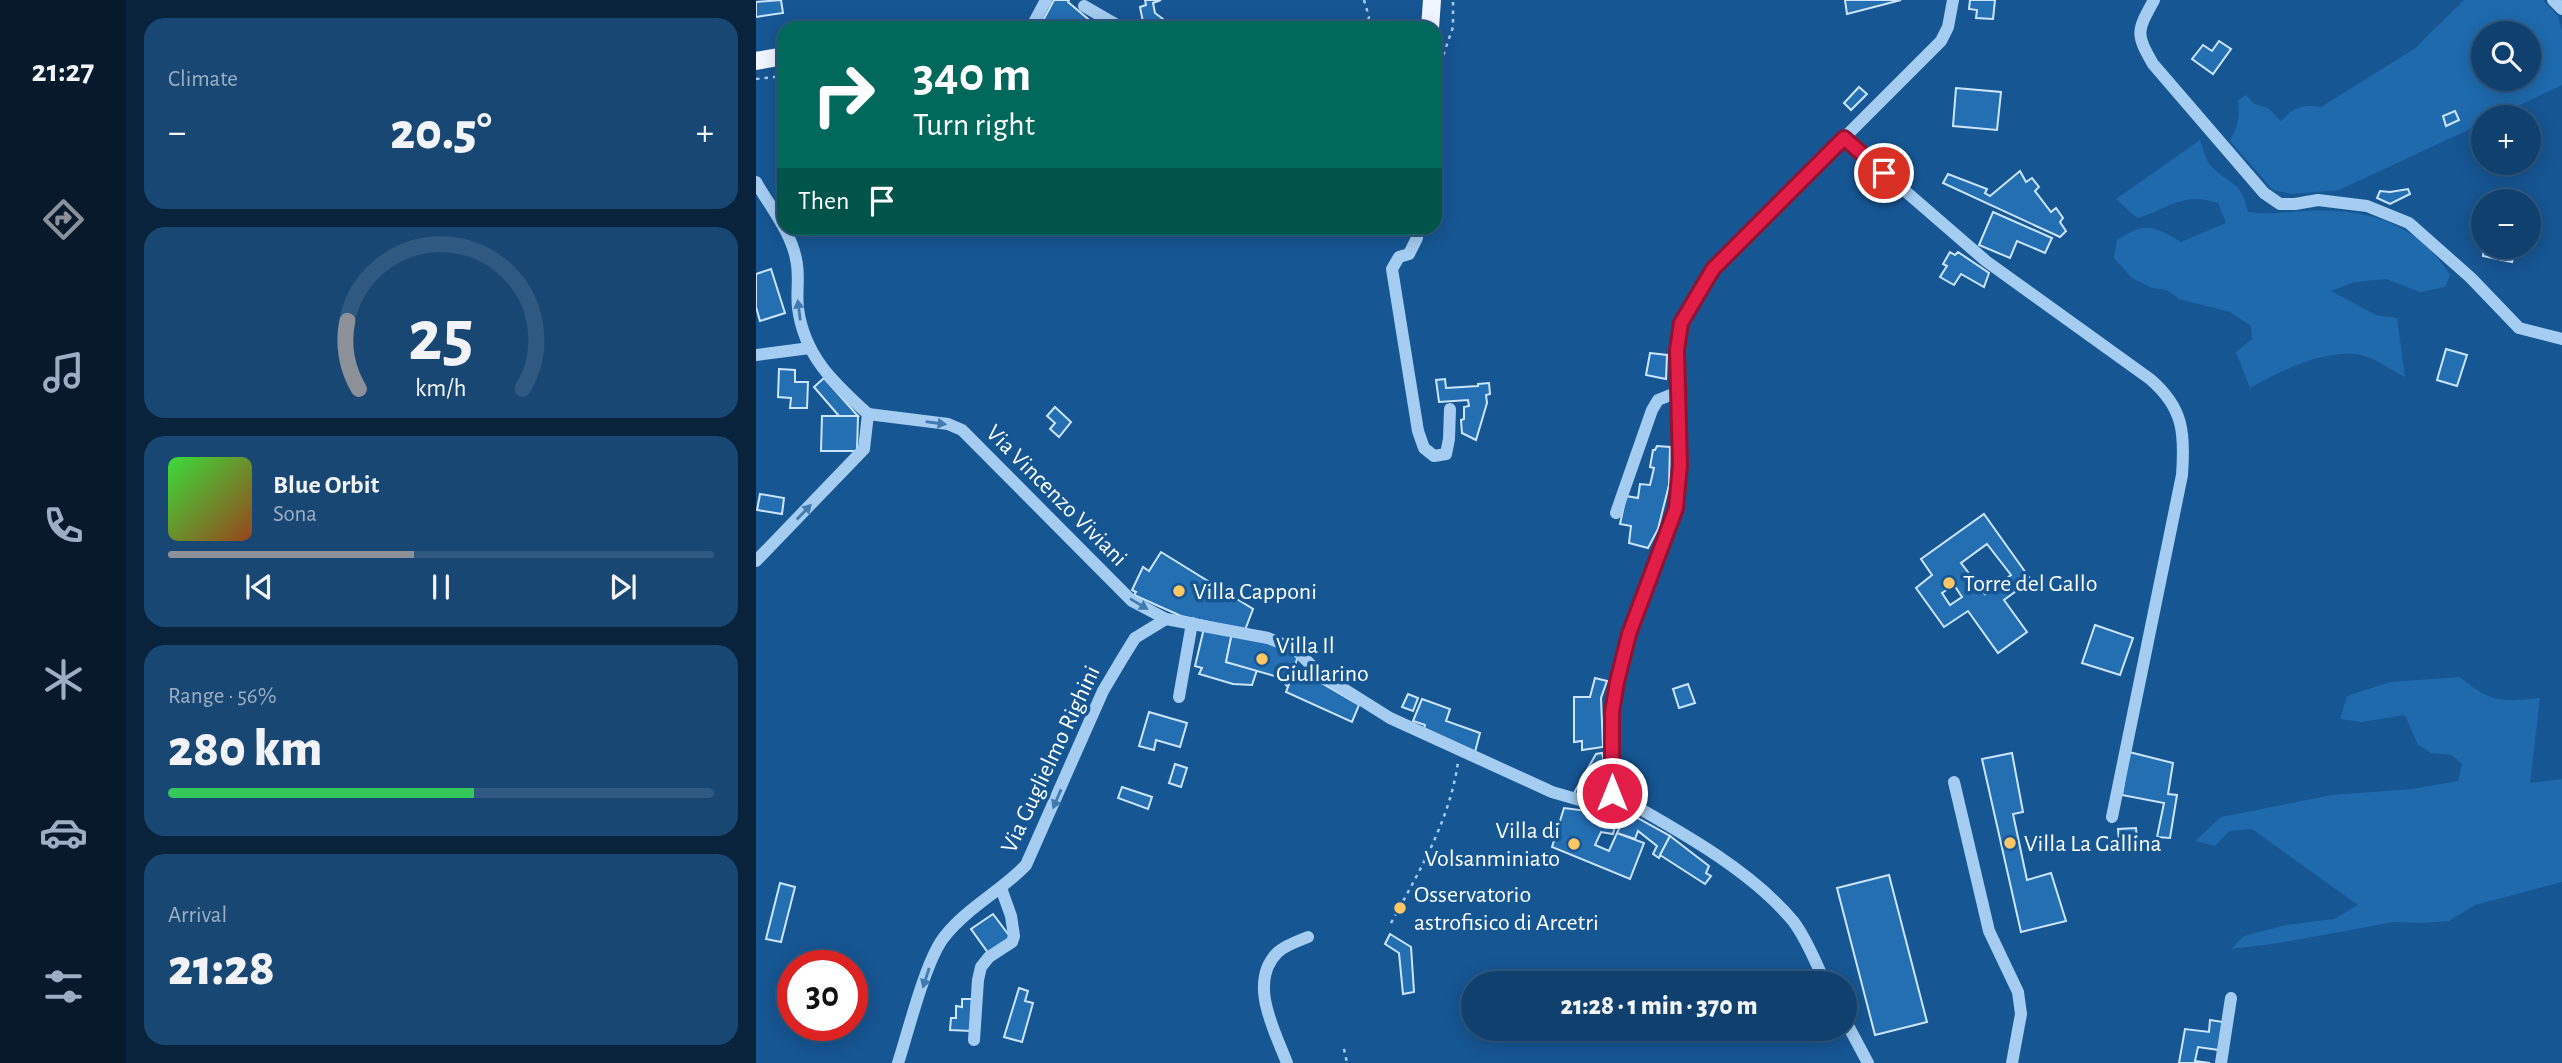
<!DOCTYPE html>
<html lang="en">
<head>
<meta charset="utf-8">
<style>
	:root { --surface:#10406e; --page:#194773; --text:#f1f3f6; --muted:#9cafc2; --line:#305981; --accent:#8c9099 }
	body { margin:0; font-family:"Alegreya Sans",sans-serif; background:var(--page); color:var(--text); height:100vh; display:flex; flex-direction:column; font-size:26px; white-space:nowrap }
	* { box-sizing:border-box; margin:0 }
	p { font-size:23px; color:var(--muted) }
	.icon { flex:none; width:38px; height:38px; fill:none; stroke:currentColor; stroke-width:2; stroke-linecap:round; stroke-linejoin:round }
	.map { position:relative; flex:1; overflow:hidden }
	.side { display:flex; flex-direction:column; gap:18px; padding:18px; background:#09233c; width:630px }
	.side>* { flex:none }
	.hud { position:absolute; left:21px; top:21px; width:665px; height:214px; border-radius:21px; box-shadow:0 4px 18px #0003,0 0 0 2px var(--line); background:#00695c; color:#fff; overflow:hidden }
	.buttons { position:absolute; left:1715px; top:21px; display:grid; gap:14px }
	.buttons a { display:grid; place-items:center; width:70px; height:70px; border-radius:50%; background:var(--surface); box-shadow:0 4px 18px #0003,0 0 0 2px var(--line); font-size:35px }
	.speed { position:absolute; left:21px; top:950px; display:flex; gap:14px; font-size:35px; font-weight:700; text-align:center }
	.speed>* { display:grid; place-content:center; width:91px; height:91px; border-radius:50%; background:var(--surface); box-shadow:0 4px 18px #0003,0 0 0 2px var(--line); line-height:1 }
	.speed .limit { border:10px solid #d22; background:#fff; color:#111 }
	.pin { position:absolute; display:grid; place-items:center; width:60px; height:60px; color:#fff; margin:-30px; border:4px solid #fff; border-radius:50%; box-shadow:0 2px 7px #0007 }
	.me { position:absolute; width:77px; margin:-38px; rotate:0deg; stroke-linejoin:round; filter:drop-shadow(0 0 5px #0008) }
	.turn { display:flex; align-items:center; gap:24px; height:147px; padding:0 21px; font-size:32px }
	.turn .icon { width:91px; height:91px; stroke-width:2.5 }
	.turn b { display:block; font-size:49px; line-height:60px }
	.then { display:flex; align-items:center; height:66px; padding:0 21px; background:#0003; gap:14px; font-size:26px }
	.big { font-size:52px; font-weight:800; line-height:1.1 }
	.side .widget { flex:1; display:flex; flex-direction:column; justify-content:center; gap:10px; min-width:0; padding:0 24px; border-radius:21px; background:var(--page) }
	.side .dial { align-items:center; gap:0 }
	.dial svg { height:182px; overflow:visible; fill:none; stroke:var(--line); stroke-width:7; stroke-linecap:round; text-anchor:middle }
	.dial text { fill:var(--text); stroke:none }
	.song { display:flex; align-items:center; gap:21px }
	.cover { width:84px; height:84px; border-radius:10px; background:linear-gradient(135deg,hsl(120 70% 55%),hsl(20 70% 35%)) }
	.played { height:7px; border-radius:4px; background:linear-gradient(90deg,var(--accent) 45%,var(--line) 45%) }
	.keys { display:flex; justify-content:space-around; direction:ltr }
	.heat { display:flex; justify-content:space-between; align-items:center; font-size:38px; direction:ltr }
	.charge { height:10px; border-radius:5px; background:linear-gradient(90deg,#34c759 56%,var(--line) 0) }
	.trip { position:absolute; left:705px; top:971px; width:396px; height:70px; border-radius:35px; background:var(--surface); box-shadow:0 4px 18px #0003,0 0 0 2px var(--line); font-weight:800; line-height:70px; text-align:center }
	main { display:flex; flex:1; min-height:0 }
	.dock { display:flex; flex-direction:column; width:126px; justify-content:space-around; align-items:center; background:#061a2c; color:var(--muted) }
	.dock .icon { width:49px; height:49px }
	.dock .on { color:var(--accent) }
	.dock b { font-size:32px; color:var(--text) }
	.map>svg:first-child { display:block }
	.green { fill:#1e6aad; fill-rule:evenodd }
	.building { fill:#246eb2; stroke:#cce5fc; stroke-width:2; fill-rule:evenodd }
	.lines { fill:none; stroke-linecap:round; stroke-linejoin:round }
	.path { stroke:#a5cdf1; stroke-width:2.5; stroke-dasharray:3.5 5; stroke-linecap:butt }
	.minor { stroke:#a5cdf1; stroke-width:12 }
	.major { stroke:#eff6ff; stroke-width:18 }
	.oneway { fill:#417aaf }
	.route-casing { stroke:#92132f; stroke-width:18 }
	.route { stroke:#e11d48; stroke-width:12 }
	.poi-dot { fill:#ffc665; stroke:#165693; stroke-width:2.5 }
	.labels { text-anchor:middle; stroke-width:7; stroke-linejoin:round; paint-order:stroke }
	.street-label { font-size:24px; fill:#fff; stroke:#165693 }
	.poi-label { font-size:24px; fill:#fff; stroke:#165693; text-anchor:start }
</style>
</head>
<body>
<main>
<nav class="dock">
<b>21:27</b>
<svg class="icon on" aria-label="directions" viewBox="0 0 24 24"><path d="M12 3l9 9-9 9-9-9zM9 14v-3h6M13 9l2 2-2 2"/></svg>
<svg class="icon" aria-label="music" viewBox="0 0 24 24"><path d="M9 18V5l10-2v13"/><circle cx="6" cy="18" r="3"/><circle cx="16" cy="16" r="3"/></svg>
<svg class="icon" aria-label="phone" viewBox="0 0 24 24"><path d="M5 4h4l2 5-3 2q2 4 5 5l2-3 5 2v4C11 20 4 13 5 4z"/></svg>
<svg class="icon" aria-label="climate" viewBox="0 0 24 24"><path d="M12 3v18M4 7l16 10M4 17L20 7"/></svg>
<svg class="icon" aria-label="car" viewBox="0 0 24 24"><path d="M5 17H2v-5l4-1 3-4h7l3 4 3 1v5h-3M9 17h6M6 11h13"/><circle cx="7" cy="17" r="2"/><circle cx="17" cy="17" r="2"/></svg>
<svg class="icon" aria-label="filters" viewBox="0 0 24 24"><path d="M4 7h16M4 17h16"/><circle cx="9" cy="7" r="2"/><circle cx="15" cy="17" r="2"/></svg>
</nav>
<section class="side">
<div class="widget"><p>Climate</p>
<div class="heat"><a>−</a><b class="big">20.5°</b><a>+</a></div>
</div>
<div class="widget dial"><svg viewBox="0 0 100 80">
<path d="M14 69A42 42 0 1 1 86 69"/>
<path d="M14 69A42 42 0 0 1 9 39" stroke="#8c9099"/>
<text x="50" y="56" font-size="32" font-weight="700">25</text>
<text x="50" y="72" font-size="11">km/h</text>
</svg></div>
<div class="widget">
<div class="song"><i class="cover"></i><div><b>Blue Orbit</b><p>Sona</p></div></div>
<div class="played"></div>
<div class="keys"><svg class="icon" aria-label="previous" viewBox="0 0 24 24"><path d="M18 5L8 12l10 7zM5 5v14"/></svg><svg class="icon" aria-label="pause" viewBox="0 0 24 24"><path d="M8 5v14M16 5v14"/></svg><svg class="icon" aria-label="next" viewBox="0 0 24 24"><path d="M6 5l10 7-10 7zM19 5v14"/></svg></div>
</div>
<div class="widget"><p>Range · 56%</p><b class="big">280 km</b><div class="charge"></div></div>
<div class="widget"><p>Arrival</p><b class="big">21:28</b></div>
</section>
<div class="map">
<svg width="1806" height="1063" viewBox="0 0 1806 1063">
	<rect width="100%" height="100%" fill="#165693"/>
	<g class="green">
		<path d="M1708,0H1787L1802,16L1806,31V85L1739,117H1727V123L1583,190L1536,194L1517,190L1474,141C1482,127 1484,116 1482,100L1490,95L1498,104L1512,108L1525,121C1538,107 1546,104 1565,107L1658,49ZM1727,33H1773V79H1727Z"/>
		<path d="M1444,140C1447,148 1449,159 1455,166C1473,185 1486,181 1492,212C1511,215 1530,212 1550,211C1611,208 1660,222 1694,275L1689,287L1664,292L1630,279L1598,282L1575,291L1620,315L1641,318L1649,377C1635,370 1615,355 1598,354C1562,352 1525,371 1494,388L1480,352L1496,339L1495,326L1474,312L1423,299L1411,290L1396,288L1376,278L1358,258L1361,240C1390,221 1397,226 1425,242L1470,223L1462,203C1455,201 1447,199 1440,199C1419,199 1401,213 1381,218L1360,199Z"/>
		<path d="M1704,677C1735,703 1746,702 1784,698L1774,783L1806,779V882L1719,905L1693,921L1666,923L1638,922L1523,943L1475,949L1488,936L1530,925L1578,919L1602,905L1496,829L1473,831L1459,846L1439,841L1465,817L1576,795L1656,789L1702,781L1706,764L1696,755L1675,753L1662,745L1649,715L1605,722L1584,719L1591,696L1634,682Z"/>
	</g>
	<g class="building">
		<path d="M25,0L27,13L0,17V2Z"/>
		<path d="M298,0H313L312,2L338,24L335,28H283Z"/>
		<path d="M389,0H405L397,3L399,13L407,19L402,28H396L387,22L384,7L390,5Z"/>
		<path d="M1089,0H1145L1091,14Z"/>
		<path d="M1214,0H1239L1237,19L1220,18L1221,10L1213,9Z"/>
		<path d="M1463,41L1475,49L1457,74L1436,59L1447,45L1456,51Z"/>
		<path d="M1103,87L1111,94L1095,110L1088,103Z"/>
		<path d="M1200,88L1245,92L1241,130L1197,126Z"/>
		<path d="M1699,111L1703,120L1690,126L1687,116Z"/>
		<path d="M1264,171L1270,182L1276,178L1283,187L1279,191L1295,212L1300,208L1307,218L1304,222L1310,231L1304,237L1187,183L1192,174L1231,189L1229,193L1234,196Z"/>
		<path d="M1652,189L1654,194L1634,204L1621,198L1624,191L1634,192Z"/>
		<path d="M1237,212L1296,238L1289,253L1261,241L1254,258L1223,245Z"/>
		<path d="M1728,247H1754V250L1759,251L1756,262L1727,256Z"/>
		<path d="M1194,252L1199,255L1202,252L1233,273L1228,287L1205,274L1198,285L1184,277L1191,266L1187,264Z"/>
		<path d="M15,269L29,313L4,321L0,307V274Z"/>
		<path d="M1690,349L1711,355L1701,386L1681,380Z"/>
		<path d="M894,353L911,355L910,379L890,375Z"/>
		<path d="M23,369L39,370V382H52L51,408H34L35,398L22,397Z"/>
		<path d="M68,378L102,416H83L58,387Z"/>
		<path d="M689,379L690,388L722,386V384L733,383L734,394L730,395L731,403L720,440L706,433L705,420L708,419V407L713,406L712,400L683,402L680,380Z"/>
		<path d="M299,407L315,422L303,437L294,429L299,423L291,416Z"/>
		<path d="M66,416H102L101,451H65Z"/>
		<path d="M901,446L914,447L913,485L902,529L892,548L873,543L875,526L864,524L870,496L882,498L884,484L894,485L898,468L894,467L897,450H899Z"/>
		<path d="M4,494L28,498L26,514L1,510Z"/>
		<path d="M1228,514L1275,580L1248,600L1271,632L1242,653L1212,611L1188,627L1160,588L1176,575L1165,559ZM1231,544L1255,575L1229,594L1205,563ZM1198,585L1206,597L1194,605L1186,593Z"/>
		<path d="M405,552L497,609L489,630L425,616L378,595L380,592L376,590L387,567L393,571Z"/>
		<path d="M1339,625L1377,638L1364,675L1326,663Z"/>
		<path d="M448,628L476,633L470,662L501,670L496,685L477,684L443,674L446,668L439,666Z"/>
		<path d="M476,633L529,647L542,656L532,687L522,677L470,662Z"/>
		<path d="M537,674L562,681L603,705L596,722L530,692Z"/>
		<path d="M839,678L851,681L845,698L847,747L826,750V741L818,742V697H834Z"/>
		<path d="M932,684L939,703L923,708L917,689Z"/>
		<path d="M652,694L662,698L657,711L646,707Z"/>
		<path d="M666,699L694,709L690,721L724,733L719,752L668,729L669,725L657,721Z"/>
		<path d="M393,712L431,723L424,747L400,740L398,750L383,746Z"/>
		<path d="M1373,752L1417,763L1412,794L1421,795L1414,838L1401,837L1408,803L1366,795Z"/>
		<path d="M846,753L849,765L843,784L835,791L824,796L818,793L840,754Z"/>
		<path d="M1256,753L1267,812L1257,814L1271,880L1295,873L1310,921L1265,932L1226,759Z"/>
		<path d="M419,764L431,768L425,787L413,783Z"/>
		<path d="M366,787L396,797L392,809L362,798Z"/>
		<path d="M808,808L862,815L857,834L845,832L839,845L853,851L861,833L888,843L874,879L796,847Z"/>
		<path d="M862,815L878,816L914,836L903,858L897,854L901,846L882,831L879,839L861,833L867,820L860,821Z"/>
		<path d="M1380,828L1381,839L1363,841L1362,829Z"/>
		<path d="M914,836L953,866L950,873L955,876L949,884L904,855Z"/>
		<path d="M1133,875L1171,1022L1119,1035L1081,888Z"/>
		<path d="M24,883L39,887L25,942L10,939Z"/>
		<path d="M237,914L255,938L233,954L215,929Z"/>
		<path d="M634,934L655,947L658,992L647,994L643,953L629,944Z"/>
		<path d="M263,988L272,991L269,1001L277,1003L266,1042L248,1037Z"/>
		<path d="M206,999H216L215,1031L194,1030L195,1018H200V1006L206,1007Z"/>
		<path d="M1454,1020L1467,1022L1463,1050L1442,1047L1439,1061L1454,1063H1423L1429,1029L1453,1032Z"/>
	</g>
	<g class="lines">
		<g class="path">
			<path d="M608,0L613,17L610,28"/>
			<path d="M0,79L28,76"/>
			<path d="M679,79L697,27V0"/>
			<path d="M635,923C663,872 694,820 702,762"/>
			<path d="M588,1049L591,1063"/>
		</g>
		<g class="minor">
			<path d="M1398,0C1381,31 1379,33 1397,64L1508,193L1524,204H1539L1562,200L1611,206L1653,223L1715,278L1763,328L1806,339"/>
			<path d="M1797,0L1806,9"/>
			<path d="M328,6L366,28"/>
			<path d="M275,28L290,0"/>
			<path d="M1088,138L1230,261L1394,379C1428,408 1429,434 1426,475L1356,817"/>
			<path d="M0,182C13,205 35,232 40,259C44,275 40,292 42,308C48,356 78,383 112,414L108,449L0,561"/>
			<path d="M661,228V238L653,254L643,257L636,269L662,431L668,448L678,456L690,454L693,439L694,409"/>
			<path d="M0,355L54,348"/>
			<path d="M112,414L192,424L206,430L376,601L410,619L512,638L539,649L564,674L634,718L796,792L827,801L856,793"/>
			<path d="M860,513L896,410L902,400L922,392"/>
			<path d="M423,697L436,623"/>
			<path d="M1198,782L1233,931L1262,992L1265,1014L1256,1063"/>
			<path d="M856,793V712L861,682L873,634L920,508L924,465L921,350L925,323L957,269L1185,41L1192,27L1197,0"/>
			<path d="M856,793C916,827 993,868 1037,921C1051,939 1060,964 1070,984"/>
			<path d="M1088,1018L1112,1063"/>
			<path d="M218,1040L222,980L225,967L233,957L256,942L258,936L255,916L245,888"/>
			<path d="M142,1063C152,1033 170,958 189,936C211,908 245,891 270,865L347,691L366,659L379,638L410,619"/>
			<path d="M531,1063C519,1031 491,982 522,952C530,945 542,941 552,937"/>
			<path d="M1465,1063L1475,998"/>
		</g>
		<g class="major">
			<path d="M674,28L676,0"/>
			<path d="M0,61L28,56"/>
		</g>
	</g>
	<defs><path id="oneway-solid" d="M-6-.8H1V-3.2L6.5 0L1 3.2V.8H-6Z" transform="scale(1.75)"/></defs>
	<g class="oneway">
		<use href="#oneway-solid" transform="translate(43 310) rotate(-97)"/>
		<use href="#oneway-solid" transform="translate(180 423) rotate(8)"/>
		<use href="#oneway-solid" transform="translate(48 512) rotate(-46)"/>
		<use href="#oneway-solid" transform="translate(383 604) rotate(31)"/>
		<use href="#oneway-solid" transform="translate(301 799) rotate(113)"/>
		<use href="#oneway-solid" transform="translate(170 978) rotate(108)"/>
	</g>
	<g class="lines">
		<g class="route-casing">
			<path id="route" d="M856,793V712L861,682L873,634L920,508L924,465L921,350L925,323L957,269L1088,138L1128,173"/>
		</g>
		<use href="#route" class="route"/>
	</g>
	<g class="poi-dot">
		<circle cx="1193" cy="583" r="7"/>
		<circle cx="423" cy="591" r="7"/>
		<circle cx="506" cy="659" r="7"/>
		<circle cx="1254" cy="843" r="7"/>
		<circle cx="818" cy="844" r="7"/>
		<circle cx="644" cy="908" r="7"/>
	</g>
	<g class="labels">
		<g class="street-label">
			<text transform="translate(301 495) rotate(45)" y="8">Via Vincenzo Viviani</text>
			<text transform="translate(294 759) rotate(-65)" y="8">Via Guglielmo Righini</text>
		</g>
		<g class="poi-label">
			<text x="1207" y="591">Torre del Gallo</text>
			<text x="437" y="599">Villa Capponi</text>
			<text x="520" y="653">Villa Il<tspan x="520" dy="28">Giullarino</tspan></text>
			<text x="804" y="838" text-anchor="end">Villa di<tspan x="804" dy="28">Volsanminiato</tspan></text>
			<text x="1268" y="851">Villa La Gallina</text>
			<text x="658" y="902">Osservatorio<tspan x="658" dy="28">astrofisico di Arcetri</tspan></text>
		</g>
	</g>
</svg>
<div class="buttons">
<a><svg class="icon" aria-label="search" viewBox="0 0 24 24"><circle cx="10" cy="10" r="6"/><path d="M15 15l6 6"/></svg></a>
<a>+</a>
<a>−</a>
</div>
<div class="speed"><div class="limit">30</div></div>
<div class="pin" style="left:1128px;top:173px;background:#d93025"><svg class="icon" aria-label="arrive" viewBox="0 0 24 24"><path d="M6 21V4h12l-3 4 3 4H6"/></svg></div>
<svg class="me" style="left:856px;top:793px" viewBox="-20 -20 40 40"><circle r="17" fill="#e11d48" stroke="#fff" stroke-width="3"/><path d="M0-11L8 9 0 5-8 9z" fill="#fff"/></svg>
<div class="trip">21:28 · 1 min · 370 m</div>
<div class="hud">
<div class="turn"><svg class="icon" aria-label="right" viewBox="0 0 24 24"><path d="M7 20v-9h11M14 6l5 5-5 5"/></svg><div><b>340 m</b>Turn right</div></div>
<div class="then">Then<svg class="icon" aria-label="arrive" viewBox="0 0 24 24"><path d="M6 21V4h12l-3 4 3 4H6"/></svg></div>
</div>
</div>
</main>
</body>
</html>
